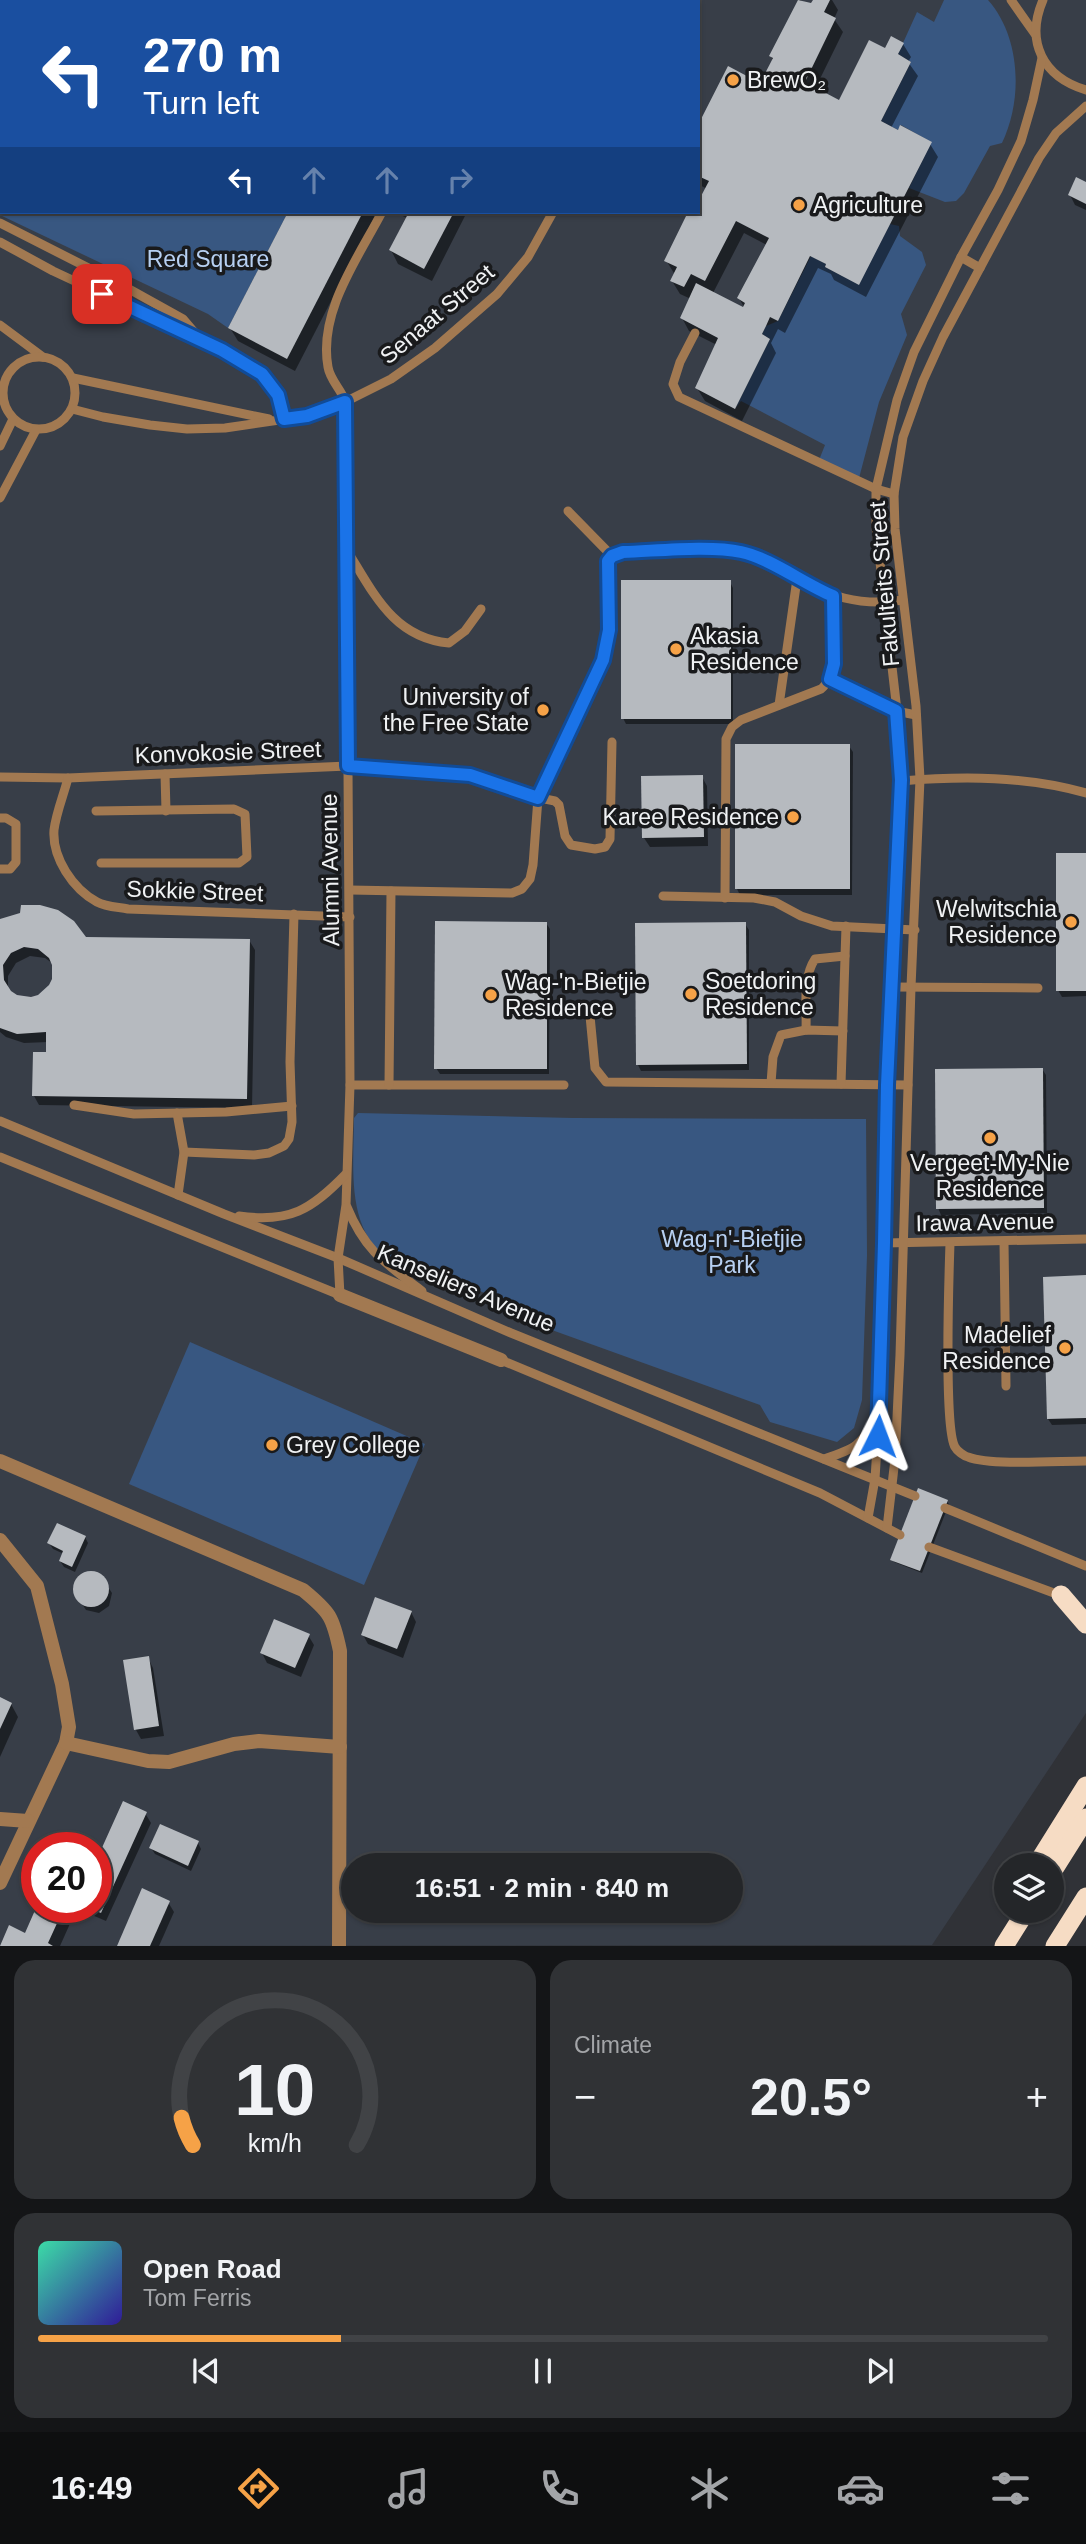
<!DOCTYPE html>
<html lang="en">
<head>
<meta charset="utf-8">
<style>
	:root { --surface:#242629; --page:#303235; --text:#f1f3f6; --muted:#a3a5a8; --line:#414346; --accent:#f6a247 }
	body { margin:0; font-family:Helvetica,sans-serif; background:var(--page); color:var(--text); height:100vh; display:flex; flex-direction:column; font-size:26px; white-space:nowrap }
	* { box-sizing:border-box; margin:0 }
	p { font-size:23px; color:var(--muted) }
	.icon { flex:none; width:38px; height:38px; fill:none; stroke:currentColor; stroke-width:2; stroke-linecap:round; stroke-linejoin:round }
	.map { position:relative; height:1946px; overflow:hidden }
	.side { display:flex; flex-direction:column; gap:14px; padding:14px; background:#141517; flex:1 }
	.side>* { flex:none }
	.hud { position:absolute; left:0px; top:0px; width:700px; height:214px; box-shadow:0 2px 5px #0004,0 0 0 2px var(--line); background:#1a4fa0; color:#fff; overflow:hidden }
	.buttons { position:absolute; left:994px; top:1853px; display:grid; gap:14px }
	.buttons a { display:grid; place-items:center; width:70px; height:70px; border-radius:50%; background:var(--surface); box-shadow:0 2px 5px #0004,0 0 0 2px var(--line); font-size:35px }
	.speed { position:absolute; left:21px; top:1832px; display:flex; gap:14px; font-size:35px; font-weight:700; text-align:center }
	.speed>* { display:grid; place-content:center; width:91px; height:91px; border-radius:50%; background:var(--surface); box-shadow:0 2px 5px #0004,0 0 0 2px var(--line); line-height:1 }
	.speed .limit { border:10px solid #d22; background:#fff; color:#111 }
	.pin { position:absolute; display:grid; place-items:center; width:60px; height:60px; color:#fff; margin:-30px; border-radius:14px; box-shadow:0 4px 10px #0006 }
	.me { position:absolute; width:77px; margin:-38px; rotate:3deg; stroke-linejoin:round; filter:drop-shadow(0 0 5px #0008) }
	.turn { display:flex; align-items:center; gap:24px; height:147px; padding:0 28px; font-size:32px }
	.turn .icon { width:91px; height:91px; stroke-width:2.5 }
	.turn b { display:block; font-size:49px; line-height:60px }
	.lanes { display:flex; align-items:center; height:66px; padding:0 28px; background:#0003; justify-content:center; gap:35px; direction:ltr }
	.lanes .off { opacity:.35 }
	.big { font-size:52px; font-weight:800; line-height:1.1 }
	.side .widget { flex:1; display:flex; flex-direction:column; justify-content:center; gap:10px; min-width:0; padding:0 24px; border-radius:21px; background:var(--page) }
	.side .dial { align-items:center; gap:0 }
	.dial svg { height:182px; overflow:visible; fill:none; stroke:var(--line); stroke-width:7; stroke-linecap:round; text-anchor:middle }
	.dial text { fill:var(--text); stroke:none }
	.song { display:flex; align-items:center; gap:21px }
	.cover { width:84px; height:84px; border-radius:10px; background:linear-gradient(135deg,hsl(160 70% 55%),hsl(250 70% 35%)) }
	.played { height:7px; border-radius:4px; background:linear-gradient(90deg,var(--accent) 30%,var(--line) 30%) }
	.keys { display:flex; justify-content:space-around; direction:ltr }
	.heat { display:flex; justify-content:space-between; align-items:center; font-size:38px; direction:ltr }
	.side .tiles { flex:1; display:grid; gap:14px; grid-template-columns:1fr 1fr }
	.widget:last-child { grid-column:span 2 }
	.trip { position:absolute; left:341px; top:1853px; width:402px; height:70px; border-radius:35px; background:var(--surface); box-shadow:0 2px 5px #0004,0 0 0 2px var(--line); font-weight:800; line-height:70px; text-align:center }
	.dock { display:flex; height:112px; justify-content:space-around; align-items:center; background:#0e0f10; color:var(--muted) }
	.dock .icon { width:49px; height:49px }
	.dock .current { color:var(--accent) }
	.dock b { font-size:32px; color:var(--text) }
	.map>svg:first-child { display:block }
	.built { fill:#383e48; fill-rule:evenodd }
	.green { fill:#385781 }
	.shadow { fill:#0007; fill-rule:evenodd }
	.building { fill:#b6babf; fill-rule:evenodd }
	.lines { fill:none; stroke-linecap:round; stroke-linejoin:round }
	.service { stroke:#a27951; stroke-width:9 }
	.minor { stroke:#a27951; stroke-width:14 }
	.trunk { stroke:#f6dcc4; stroke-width:19 }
	.route-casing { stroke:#114b97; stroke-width:18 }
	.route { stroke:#1a73e8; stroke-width:12 }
	.poi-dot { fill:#f6a247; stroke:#191a1c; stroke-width:2.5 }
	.labels { text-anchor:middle; stroke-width:7; stroke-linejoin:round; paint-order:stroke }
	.poi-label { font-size:23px; fill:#f0f2f4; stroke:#191a1c; text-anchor:start }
	.park-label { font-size:23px; fill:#b7d0f2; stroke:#191a1c }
	.street-label { font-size:23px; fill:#f0f2f4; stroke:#191a1c }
</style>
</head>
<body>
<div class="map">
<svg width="1086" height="1946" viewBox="0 0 1086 1946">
	<rect width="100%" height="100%" fill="#303237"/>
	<path class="built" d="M0,0H1086V1713L932,1945L0,1946ZM2,2H698V212H2ZM37,1848H96V1908H37ZM354,1866H732V1911H354Z"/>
	<g class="green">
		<path d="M79,0H405L78,2Z"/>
		<path d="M944,0H988C1021,37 1023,100 1002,143L990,146L964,193L956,201L945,202L909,188L931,142L901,125L898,130L881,121L911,62L898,54L917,12L934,22Z"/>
		<path d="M2,112V212H288L228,328L208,314L0,215Z"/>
		<path d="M890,224L899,226L900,236L922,252L926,265L901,314L907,335L879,402L858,482L819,460L825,445L741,401L735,409L770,339L762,334L766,326L778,321L811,256L826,264L825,267L858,284Z"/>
		<path d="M358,1113L573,1118L866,1119L867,1255L862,1400L854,1428L837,1442L770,1422L760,1405L513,1316L501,1300L428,1269C414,1276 407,1271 394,1263C344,1233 354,1168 354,1118Z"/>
		<path d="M190,1342L425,1444L364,1585L129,1484Z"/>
	</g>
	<g class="shadow">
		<path d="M60,0H92V2Z"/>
		<path d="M800,0L812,6L815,0H832L838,10L834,19L843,32L815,89L839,102L885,51L903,44L911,57L908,62L918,76L891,128L930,144L938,157L866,297L834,280L831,274L818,268L785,333L778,329L771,343L776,353L742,421L705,401L697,388L717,345L689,331L682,318L691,299L680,294L672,281L675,275L666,260L689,212H698L707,189L698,184V129L761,85L773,61L771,56ZM744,233L767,245L739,298L746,311L713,293Z"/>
		<path d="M2,26V138L0,141V29Z"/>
		<path d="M1086,184V210L1075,205L1070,195Z"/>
		<path d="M290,212H377L295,371L238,341L230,328Z"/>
		<path d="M394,212H467L432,281L398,264L391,250L407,218Z"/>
		<path d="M730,582L733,588V724H626L623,718Z"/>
		<path d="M849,746L853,752L852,895H740L737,889Z"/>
		<path d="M702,777L707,786L708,846L650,847L644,838Z"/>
		<path d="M1086,855V996L1062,997L1058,990Z"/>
		<path d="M0,922L85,938L249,940L255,950L252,1108L39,1105L34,1096L48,1054V1042L24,1043L6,1037L0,1032ZM30,956L45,958L52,963L55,972L50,986L39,997L31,999L17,997L8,990V976L16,963Z"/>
		<path d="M546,923L550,929L549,1074H440L436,1068Z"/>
		<path d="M745,924L749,930V1070L641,1071L638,1065Z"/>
		<path d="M1042,1069L1046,1075L1047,1213L941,1215L938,1208Z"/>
		<path d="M1086,1277V1424L1052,1425L1048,1419L1045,1278Z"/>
		<path d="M947,1502L949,1504L922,1573L894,1562L892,1559Z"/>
		<path d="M85,1537L88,1543L75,1572L64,1567L60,1561L64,1554L53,1549L49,1543Z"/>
		<path d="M88,1573L100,1575L112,1593L109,1606L99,1613L86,1610L75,1593L77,1580Z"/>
		<path d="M411,1612L416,1622L403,1658L368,1644L363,1635Z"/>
		<path d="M308,1635L314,1645L301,1677L267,1663L262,1653Z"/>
		<path d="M148,1658L153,1668L164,1736L141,1739L136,1730Z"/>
		<path d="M0,1699L11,1704L18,1717L0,1757Z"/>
		<path d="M145,1813L151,1823L106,1921L85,1912L83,1908H96Z"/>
		<path d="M198,1843L201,1849L191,1871L155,1854L151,1848Z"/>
		<path d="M168,1902L174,1912L159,1946H118Z"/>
		<path d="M38,1908H77L60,1946H2L25,1935Z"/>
	</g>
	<g class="building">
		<path d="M798,0L811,3L813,0H830L824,12L836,18L805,82L839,100L869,40L885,48L891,36L904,43L898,54L911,62L881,121L898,130L900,125L932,142L859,285L825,267L826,264L810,256L778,321L770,317L766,326L762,334L770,339L735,409L695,388L718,338L680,318L696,283L743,307L745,303L737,298L769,238L736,221L705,281L691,274L684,287L670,281L677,267L664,261L688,212H698V197L700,198L709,181L698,176V125L728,66L760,83L773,58L769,56Z"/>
		<path d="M1076,177L1086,182V204L1068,195Z"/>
		<path d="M288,212H363L287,359L228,328Z"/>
		<path d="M409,212H454L424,269L389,250Z"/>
		<rect x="621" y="580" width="110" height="139"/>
		<rect x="735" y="744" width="115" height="145"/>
		<path d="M703,775L704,837L642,838L641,776Z"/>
		<rect x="1056" y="853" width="30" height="138"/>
		<path d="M21,905H40L58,910L74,921L86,937L250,939L247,1099L32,1096L33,1052H46V1032L17,1034L0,1028V919L20,913ZM24,947L38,949L49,958L52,965V979L49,985L38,995L31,997L17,995L11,991L4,980L3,965L11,953Z"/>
		<path d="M435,921L547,922V1069H434Z"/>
		<path d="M746,922L747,1064L636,1065L635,923Z"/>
		<path d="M1043,1068L1044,1208L936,1209L935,1069Z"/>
		<path d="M1086,1275V1418L1047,1419L1043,1277Z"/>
		<path d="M918,1488L948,1500L920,1571L890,1560Z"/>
		<path d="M57,1523L86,1536L72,1567L59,1561L63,1551L47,1543Z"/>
		<circle cx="91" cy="1589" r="18"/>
		<path d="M375,1597L412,1611L397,1649L361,1635Z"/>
		<path d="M274,1619L310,1634L295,1668L260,1653Z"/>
		<path d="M149,1656L159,1726L134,1730L123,1660Z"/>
		<path d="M0,1697L12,1703L0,1729Z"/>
		<path d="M123,1801L147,1812L101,1913L89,1908H96V1861Z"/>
		<path d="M160,1824L199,1841L188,1866L149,1848Z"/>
		<path d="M142,1888L170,1901L150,1946H117Z"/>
		<path d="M36,1908H64L48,1943L53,1946H0L9,1925L25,1933Z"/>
	</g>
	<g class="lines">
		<g class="service">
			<path d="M535,0L538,2"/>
			<path d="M1011,0L1035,34"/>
			<path d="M1043,0C1025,42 1043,77 1086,90"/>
			<path d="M474,2L475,0"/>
			<path d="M660,2L661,0"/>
			<path d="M0,223L120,284L183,319L200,339"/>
			<path d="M0,242L53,271L222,350L262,374L278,395L284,419"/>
			<path d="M961,257L980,268"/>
			<path d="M0,325L43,357"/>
			<path d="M695,333L680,362L673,384L679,397L876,489L894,494"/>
			<circle cx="39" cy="393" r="36"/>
			<path d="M73,378L269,419"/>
			<path d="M72,409L103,417L150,425L187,429L225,428L307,416L345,402L391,379L435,348L497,294L528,257L553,212"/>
			<path d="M0,446L13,419"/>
			<path d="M0,498L36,430"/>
			<path d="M568,511L612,556"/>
			<path d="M348,552C374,594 394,638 449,643L465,631L481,609"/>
			<path d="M830,679L896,711L916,715"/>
			<path d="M779,705L797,579"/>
			<path d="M165,774L166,811"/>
			<path d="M0,777L68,778L348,766L470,775L520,794L555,801L559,805L565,836L571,845L595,849L605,847L610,839L612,742"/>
			<path d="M68,778C64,794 56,813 54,830C52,858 73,889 97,902C106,907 118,907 128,909L350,917"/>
			<path d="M901,781C963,776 1027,776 1086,793"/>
			<path d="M96,811L234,809L245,814L247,857L239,863H101"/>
			<path d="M0,818H6L16,824V862L10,869H0"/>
			<path d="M350,890L512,893L522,889L530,879L533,865L538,798L603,659L609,630V561L612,556L623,552C656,551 710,545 741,552C759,556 775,566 790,575C826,596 861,607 903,600"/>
			<path d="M663,896L754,898L775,902L801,916L832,926L915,930"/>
			<path d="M725,898L726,739L732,727L741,720L821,689C841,673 833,621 833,596"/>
			<path d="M892,987L1038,988"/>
			<path d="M590,1016L595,1068L606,1082L908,1085"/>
			<path d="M806,1030C807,1008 802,978 815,959L845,956"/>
			<path d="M771,1083L773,1057L781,1035L806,1030L843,1031"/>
			<path d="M841,1084L846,926"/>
			<path d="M350,1085H564"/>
			<path d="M389,1085L391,891"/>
			<path d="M74,1105L134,1114L226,1112L292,1106"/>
			<path d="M177,1113L184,1152L178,1195"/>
			<path d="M0,1121L224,1214L338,1258L511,1333L915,1496"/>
			<path d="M184,1152L254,1155L269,1153L284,1146L289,1139L292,1122L290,1062L294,914"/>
			<path d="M0,1157L340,1295L338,1258L346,1205L350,1085L346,455C346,439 349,417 345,401C341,389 330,380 328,367C318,312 358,258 382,212"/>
			<path d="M347,1207C365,1251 385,1263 422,1291"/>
			<path d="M239,1216C290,1223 311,1210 346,1174"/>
			<path d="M1004,1242L1006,1386"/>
			<path d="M884,1243L1086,1239"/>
			<path d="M950,1243C949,1273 944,1429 955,1447C957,1451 964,1456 968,1457C992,1466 1058,1461 1086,1461"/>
			<path d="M501,1360L820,1493L900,1535"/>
			<path d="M824,1459C855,1449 861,1446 877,1417"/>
			<path d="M945,1508L1086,1566"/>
			<path d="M868,1518L875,1479L879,1414L887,1085L901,781L900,737L876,527V489L897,400L914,352L961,257L998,190L1021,141L1033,100L1042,58"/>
			<path d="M887,1528L895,1459L900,1355L911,987L920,779L916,706L895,529L894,494L903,437L923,381L943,337L1039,158L1056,133L1086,106"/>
			<path d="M929,1547L1062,1596"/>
		</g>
		<g class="minor">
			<path d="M340,1295L501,1360"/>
			<path d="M0,1461L303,1590C330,1612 333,1617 340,1651L339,1946"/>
			<path d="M0,1540L37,1586L62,1684L69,1727L66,1743L0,1883"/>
			<path d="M66,1743L148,1761L169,1762L234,1744L259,1741L340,1747"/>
			<path d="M0,1819L28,1821"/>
		</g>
		<g class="trunk">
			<path d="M1061,1595L1086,1624"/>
			<path d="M1036,1866L1086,1786"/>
			<path d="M1052,1872L1086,1818"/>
			<path d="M1004,1946L1026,1911"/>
			<path d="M1055,1946L1086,1897"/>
		</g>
	</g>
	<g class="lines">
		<g class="route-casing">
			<path id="route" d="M102,294L222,350L262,374L278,395L284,419L307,416L345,402L348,766L470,775L538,798L603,660L609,630L608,561L612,556L623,552C656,551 710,545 741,552C770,558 804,584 833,596L834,664L830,679L896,711L901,780L887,1085L884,1243L878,1436"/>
		</g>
		<use href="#route" class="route"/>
	</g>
	<g class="poi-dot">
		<circle cx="733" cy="80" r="7"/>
		<circle cx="799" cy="205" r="7"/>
		<circle cx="676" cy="649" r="7"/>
		<circle cx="543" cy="710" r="7"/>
		<circle cx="793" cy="817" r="7"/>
		<circle cx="1071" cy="922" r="7"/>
		<circle cx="691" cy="994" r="7"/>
		<circle cx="491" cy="995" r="7"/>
		<circle cx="990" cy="1138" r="7"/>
		<circle cx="1065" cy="1348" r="7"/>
		<circle cx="272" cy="1445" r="7"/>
	</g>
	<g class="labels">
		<g class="poi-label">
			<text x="747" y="88">BrewO₂</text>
			<text x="813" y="213">Agriculture</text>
			<text x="690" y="644">Akasia<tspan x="690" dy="26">Residence</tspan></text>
			<text x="529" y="705" text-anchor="end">University of<tspan x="529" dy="26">the Free State</tspan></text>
			<text x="779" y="825" text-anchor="end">Karee Residence</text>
			<text x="1057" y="917" text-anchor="end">Welwitschia<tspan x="1057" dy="26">Residence</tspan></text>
			<text x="705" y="989">Soetdoring<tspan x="705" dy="26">Residence</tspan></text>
			<text x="505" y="990">Wag-'n-Bietjie<tspan x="505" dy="26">Residence</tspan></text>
			<text x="990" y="1171" text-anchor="middle">Vergeet-My-Nie<tspan x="990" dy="26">Residence</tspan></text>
			<text x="1051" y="1343" text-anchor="end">Madelief<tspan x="1051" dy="26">Residence</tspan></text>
			<text x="286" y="1453">Grey College</text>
		</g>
		<g class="park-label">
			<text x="208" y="267">Red Square</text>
			<text x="732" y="1247">Wag-n'-Bietjie<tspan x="732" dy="26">Park</tspan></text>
		</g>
		<g class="street-label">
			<text transform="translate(437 314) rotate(-40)" y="8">Senaat Street</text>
			<text transform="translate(884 584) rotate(-95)" y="8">Fakulteits Street</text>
			<text transform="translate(228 752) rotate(-2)" y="8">Konvokosie Street</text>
			<text transform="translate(330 870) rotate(-91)" y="8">Alumni Avenue</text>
			<text transform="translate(195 891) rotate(2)" y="8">Sokkie Street</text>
			<text transform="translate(985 1222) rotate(-1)" y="8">Irawa Avenue</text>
			<text transform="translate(466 1288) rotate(23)" y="8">Kanseliers Avenue</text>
		</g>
	</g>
</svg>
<div class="buttons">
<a><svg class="icon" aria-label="layers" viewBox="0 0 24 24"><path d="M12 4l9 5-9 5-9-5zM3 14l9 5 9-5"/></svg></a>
</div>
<div class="speed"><div class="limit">20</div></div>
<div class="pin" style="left:102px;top:294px;background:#d93025"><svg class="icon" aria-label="arrive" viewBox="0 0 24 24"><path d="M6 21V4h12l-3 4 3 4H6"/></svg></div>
<svg class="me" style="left:878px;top:1436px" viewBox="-20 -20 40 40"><path d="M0-17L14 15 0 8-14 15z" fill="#1a73e8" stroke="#fff" stroke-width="4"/></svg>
<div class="trip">16:51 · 2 min · 840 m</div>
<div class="hud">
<div class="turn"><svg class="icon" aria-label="left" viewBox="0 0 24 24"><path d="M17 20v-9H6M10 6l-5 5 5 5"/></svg><div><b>270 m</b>Turn left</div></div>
<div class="lanes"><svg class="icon" aria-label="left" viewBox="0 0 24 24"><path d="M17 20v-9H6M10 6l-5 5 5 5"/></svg><svg class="icon off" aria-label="ahead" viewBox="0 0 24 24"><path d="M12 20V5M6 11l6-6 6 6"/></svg><svg class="icon off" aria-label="ahead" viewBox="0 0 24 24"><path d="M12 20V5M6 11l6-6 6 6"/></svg><svg class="icon off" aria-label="right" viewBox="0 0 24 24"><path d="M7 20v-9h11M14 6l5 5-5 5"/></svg></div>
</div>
</div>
<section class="side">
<div class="tiles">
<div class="widget dial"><svg viewBox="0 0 100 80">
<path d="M14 69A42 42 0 1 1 86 69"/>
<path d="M14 69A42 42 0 0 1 9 57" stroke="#f6a247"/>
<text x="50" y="56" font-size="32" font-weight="700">10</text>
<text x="50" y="72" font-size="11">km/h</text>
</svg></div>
<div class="widget"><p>Climate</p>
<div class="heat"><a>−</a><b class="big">20.5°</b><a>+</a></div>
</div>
<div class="widget">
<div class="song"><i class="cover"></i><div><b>Open Road</b><p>Tom Ferris</p></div></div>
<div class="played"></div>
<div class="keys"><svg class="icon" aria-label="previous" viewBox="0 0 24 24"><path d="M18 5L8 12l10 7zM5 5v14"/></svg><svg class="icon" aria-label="pause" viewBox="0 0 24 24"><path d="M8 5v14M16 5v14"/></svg><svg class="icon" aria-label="next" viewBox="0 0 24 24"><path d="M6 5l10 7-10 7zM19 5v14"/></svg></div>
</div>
</div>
</section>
<nav class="dock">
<b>16:49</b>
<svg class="icon current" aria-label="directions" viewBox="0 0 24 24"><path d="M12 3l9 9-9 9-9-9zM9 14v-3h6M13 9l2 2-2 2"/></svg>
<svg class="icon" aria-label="music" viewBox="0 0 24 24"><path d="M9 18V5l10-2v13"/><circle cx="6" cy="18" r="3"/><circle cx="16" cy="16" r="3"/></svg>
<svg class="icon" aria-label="phone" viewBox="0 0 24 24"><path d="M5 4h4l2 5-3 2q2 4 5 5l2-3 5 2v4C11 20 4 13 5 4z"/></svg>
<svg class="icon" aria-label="climate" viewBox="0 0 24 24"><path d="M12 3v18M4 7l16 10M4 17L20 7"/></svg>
<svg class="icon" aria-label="car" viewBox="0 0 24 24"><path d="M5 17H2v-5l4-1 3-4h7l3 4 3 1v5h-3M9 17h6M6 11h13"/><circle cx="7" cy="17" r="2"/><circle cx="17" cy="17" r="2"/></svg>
<svg class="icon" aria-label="filters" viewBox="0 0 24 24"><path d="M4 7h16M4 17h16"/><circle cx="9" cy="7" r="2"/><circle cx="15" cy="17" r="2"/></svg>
</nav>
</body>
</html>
